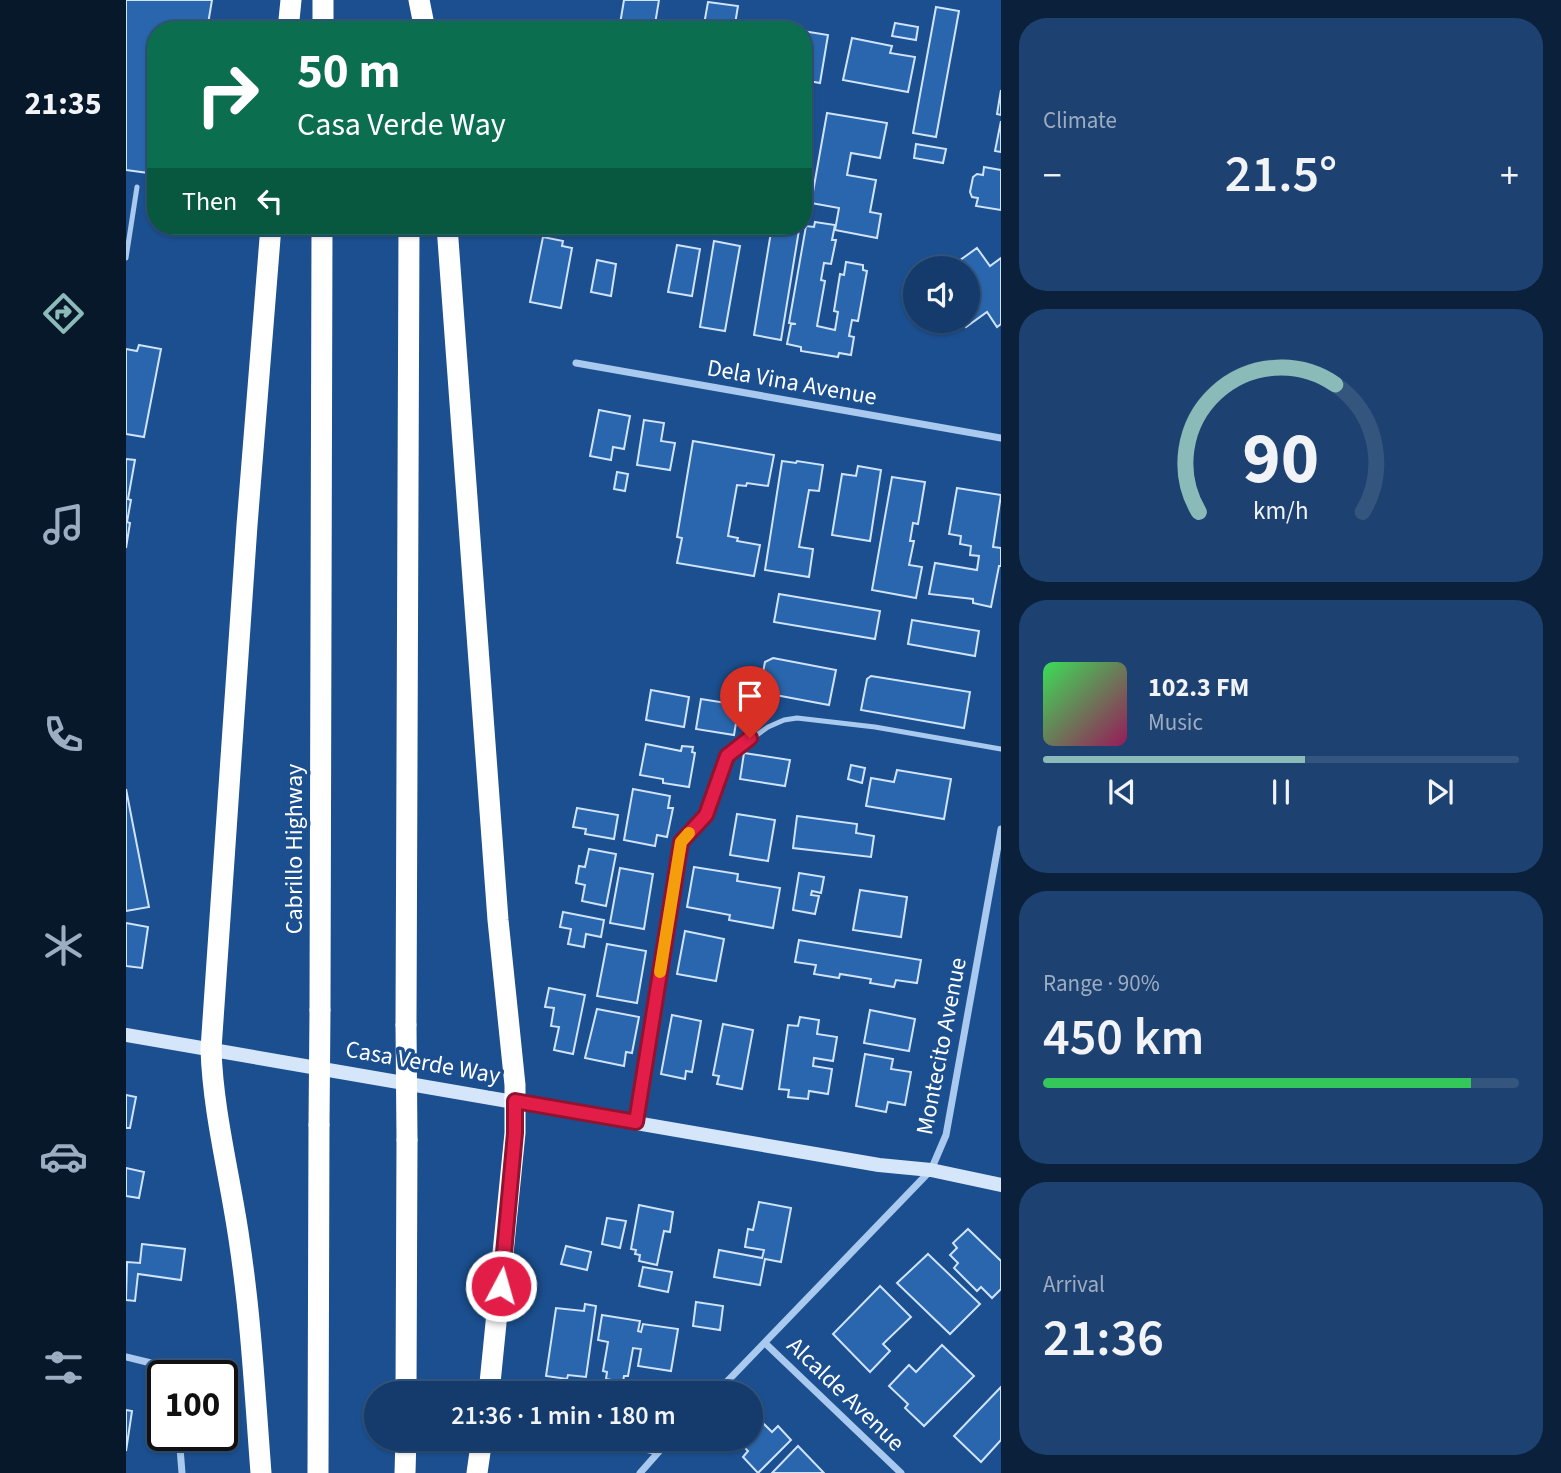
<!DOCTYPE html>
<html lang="en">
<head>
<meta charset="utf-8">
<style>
	:root { --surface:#143b6b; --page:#1d4271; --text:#f1f3f6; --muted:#9dadc1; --line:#33557e; --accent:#8bbbb9 }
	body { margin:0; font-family:"Source Sans 3",sans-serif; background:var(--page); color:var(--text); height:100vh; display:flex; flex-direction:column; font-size:26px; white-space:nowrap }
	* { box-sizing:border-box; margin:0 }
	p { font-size:23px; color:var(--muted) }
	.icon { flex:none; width:38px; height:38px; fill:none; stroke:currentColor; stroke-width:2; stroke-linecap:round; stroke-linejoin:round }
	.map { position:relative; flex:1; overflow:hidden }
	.sheet { display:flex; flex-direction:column; gap:18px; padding:18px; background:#0b203b; width:560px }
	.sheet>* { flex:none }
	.banner { position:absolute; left:21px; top:21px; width:665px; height:214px; border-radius:28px; box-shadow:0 2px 5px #0004,0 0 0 2px var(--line); background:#0b6e4f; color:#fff; overflow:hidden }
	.buttons { position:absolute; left:777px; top:256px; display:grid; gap:14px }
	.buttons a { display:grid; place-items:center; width:77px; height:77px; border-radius:50%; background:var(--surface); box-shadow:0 2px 5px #0004,0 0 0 2px var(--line); font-size:35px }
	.speed { position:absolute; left:21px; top:1360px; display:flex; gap:14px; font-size:35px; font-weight:700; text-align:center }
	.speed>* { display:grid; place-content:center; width:91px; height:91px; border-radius:50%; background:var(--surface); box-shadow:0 2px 5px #0004,0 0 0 2px var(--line); line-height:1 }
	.speed .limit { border:4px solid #111; border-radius:10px; background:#fff; color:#111 }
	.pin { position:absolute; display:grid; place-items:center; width:60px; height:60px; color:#fff; margin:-72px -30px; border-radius:50% 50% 50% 0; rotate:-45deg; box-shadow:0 0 7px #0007 }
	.pin .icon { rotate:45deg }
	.me { position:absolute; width:77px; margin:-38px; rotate:6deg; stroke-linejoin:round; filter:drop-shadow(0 0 5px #0008) }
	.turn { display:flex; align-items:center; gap:24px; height:147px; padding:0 35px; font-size:32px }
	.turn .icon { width:91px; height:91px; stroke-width:2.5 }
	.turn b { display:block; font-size:49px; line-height:60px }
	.then { display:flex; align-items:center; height:66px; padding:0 35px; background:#0003; gap:14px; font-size:26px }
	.big { font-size:52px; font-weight:600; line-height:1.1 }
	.sheet .card { flex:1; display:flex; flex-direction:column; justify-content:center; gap:10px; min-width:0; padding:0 24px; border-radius:28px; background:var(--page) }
	.sheet .dial { align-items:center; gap:0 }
	.dial svg { height:182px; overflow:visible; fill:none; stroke:var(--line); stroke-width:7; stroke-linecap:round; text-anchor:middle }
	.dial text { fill:var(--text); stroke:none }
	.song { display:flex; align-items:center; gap:21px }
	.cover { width:84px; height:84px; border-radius:10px; background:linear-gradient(135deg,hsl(130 70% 55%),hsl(330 70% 35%)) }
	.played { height:7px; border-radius:4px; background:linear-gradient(90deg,var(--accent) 55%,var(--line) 55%) }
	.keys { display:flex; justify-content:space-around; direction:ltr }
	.heat { display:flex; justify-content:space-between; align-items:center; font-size:38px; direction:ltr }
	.charge { height:10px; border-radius:5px; background:linear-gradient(90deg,#34c759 90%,var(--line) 0) }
	.trip { position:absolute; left:238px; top:1381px; width:399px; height:70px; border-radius:35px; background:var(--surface); box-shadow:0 2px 5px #0004,0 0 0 2px var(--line); font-weight:600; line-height:70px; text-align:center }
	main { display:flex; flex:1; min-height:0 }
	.dock { display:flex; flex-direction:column; width:126px; justify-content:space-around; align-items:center; background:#08182b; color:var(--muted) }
	.dock .icon { width:49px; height:49px }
	.dock .selected { color:var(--accent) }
	.dock b { font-size:32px; color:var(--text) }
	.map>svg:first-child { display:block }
	.building { fill:#2a66ad; stroke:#cfe3fa; stroke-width:2 }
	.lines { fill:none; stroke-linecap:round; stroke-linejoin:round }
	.lane { stroke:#a9c9ee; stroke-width:5 }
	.street { stroke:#a9c9ee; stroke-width:7 }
	.secondary { stroke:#d6e6fa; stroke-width:14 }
	.highway { stroke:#fff; stroke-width:21 }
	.highway-bridge { stroke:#fff; stroke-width:21 }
	.route-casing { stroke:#92132f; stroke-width:18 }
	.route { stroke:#e11d48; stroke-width:12 }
	.slow { stroke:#f59e0b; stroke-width:12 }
	.labels { text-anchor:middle; stroke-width:7; stroke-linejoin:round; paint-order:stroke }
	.street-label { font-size:24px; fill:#fff; stroke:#1b4f8f }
</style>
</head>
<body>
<main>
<nav class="dock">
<b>21:35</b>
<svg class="icon selected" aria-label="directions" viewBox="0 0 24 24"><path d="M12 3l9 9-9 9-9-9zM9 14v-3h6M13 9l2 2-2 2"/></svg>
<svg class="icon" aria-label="music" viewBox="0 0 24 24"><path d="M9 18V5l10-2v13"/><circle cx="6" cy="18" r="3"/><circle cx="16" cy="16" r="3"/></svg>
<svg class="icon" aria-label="phone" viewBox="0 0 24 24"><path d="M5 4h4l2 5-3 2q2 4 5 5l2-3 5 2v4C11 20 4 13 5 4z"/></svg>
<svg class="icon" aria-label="climate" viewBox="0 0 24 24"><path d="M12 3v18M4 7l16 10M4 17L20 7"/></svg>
<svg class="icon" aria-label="car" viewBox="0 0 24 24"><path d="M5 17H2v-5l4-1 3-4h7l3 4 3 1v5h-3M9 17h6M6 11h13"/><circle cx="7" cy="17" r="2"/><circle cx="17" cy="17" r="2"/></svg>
<svg class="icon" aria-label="filters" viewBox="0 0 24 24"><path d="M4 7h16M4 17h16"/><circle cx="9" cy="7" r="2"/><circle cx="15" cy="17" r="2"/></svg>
</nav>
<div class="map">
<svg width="875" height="1473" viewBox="0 0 875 1473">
	<rect width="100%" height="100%" fill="#1b4f8f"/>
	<g class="building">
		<path d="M0,0H86L81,30H30V174L0,170Z"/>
		<path d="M498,0H533L528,30H493Z"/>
		<path d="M582,2L612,6L608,30H577Z"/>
		<path d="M810,7L833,11L810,137L787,133Z"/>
		<path d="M630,23L672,30H629Z"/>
		<path d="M769,23L792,27L790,40L766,36Z"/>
		<path d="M677,31L702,35L694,83L677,80Z"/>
		<path d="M726,38L766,46L764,53L789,57L782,92L717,80Z"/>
		<path d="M875,90V115L871,114Z"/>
		<path d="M701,113L761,123L754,158L725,153L721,175L750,180L744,212L755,214L751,238L709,230L713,208L685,203Z"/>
		<path d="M875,121V152L869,151Z"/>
		<path d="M790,144L820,149L817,163L788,158Z"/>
		<path d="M858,167L875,170V210L850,206L852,198L846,197L844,192L847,177L851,174L857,175Z"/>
		<path d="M689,222L709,225L706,240H710L705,264L698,263L695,280L699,281L691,326L709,330L712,312L708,311L714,274L718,275L720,262L737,265V270L741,271L732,321L726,320L723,336L728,337L725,355L713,353L712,357L675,351V347L661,344L665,324H670L663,323L680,226L688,227Z"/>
		<path d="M646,226L673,230L655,340L628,335Z"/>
		<path d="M417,237L437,241L436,246L446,248L435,308L404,302Z"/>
		<path d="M588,241L614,246L599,331L574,327Z"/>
		<path d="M551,245L574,249L566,296L542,292Z"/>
		<path d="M851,248L864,266L875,258V324L871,327L861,312L840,327L836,320H842V268H823Z"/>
		<path d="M471,260L490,264L485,296L465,292Z"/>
		<path d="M13,345L35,349L18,437L0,434V349L11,351Z"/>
		<path d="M473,410L504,416L498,449L487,447L485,460L464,456Z"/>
		<path d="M518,420L538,423L535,441L549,443L544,470L511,465Z"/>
		<path d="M567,441L648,455L642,486L621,483L620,486L611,485L602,536L612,538L611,541L634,545L628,576L551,563L556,538L551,537Z"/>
		<path d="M0,459L9,460L2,499L5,500L1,522L4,523L0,548Z"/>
		<path d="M656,461L670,463L671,461L697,465L693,491L683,490L673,547L687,549L683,577L639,570Z"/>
		<path d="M732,466L755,470L744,541L706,535L716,474L730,476Z"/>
		<path d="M491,472L502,474L499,491L488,489Z"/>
		<path d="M766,477L799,482L792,524L787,523L784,541H788L783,565L796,567L790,598L746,590Z"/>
		<path d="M831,488L875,495L867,547L875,548V566H873L865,607L847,603V599L803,594L809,563L851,570L853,556L844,555L845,546L834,544L835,536L823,534Z"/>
		<path d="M653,594L754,611L749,639L648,622Z"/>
		<path d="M786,620L853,631L849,656L782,644Z"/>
		<path d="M647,658L710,670L703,705L633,692L639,662Z"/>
		<path d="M745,676L844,692L838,728L735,710L741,679Z"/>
		<path d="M525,690L563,697L558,727L520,720Z"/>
		<path d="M575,699L613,705L608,735L570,729Z"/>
		<path d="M520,744L555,751L556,746L567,747L566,752L569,753L563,787L537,783V779L514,775Z"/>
		<path d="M618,753L664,760L659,786L614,779Z"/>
		<path d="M725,765L739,768L736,783L722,779Z"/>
		<path d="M771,770L825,779L818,819L740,806L745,778L768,782Z"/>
		<path d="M0,789L23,907L0,911Z"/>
		<path d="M507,789L544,796L542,808H547L541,837L531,835L529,846L498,840Z"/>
		<path d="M451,808L492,815L488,839L459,834L460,829L447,827Z"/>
		<path d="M611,814L649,820L642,861L604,855Z"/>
		<path d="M671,816L731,824L730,833L748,836L745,857L667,848Z"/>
		<path d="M463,849L490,854L480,906L456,901L459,885L450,883L453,866L459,867Z"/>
		<path d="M568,867L612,874L611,881L654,888L647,928L603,920L604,915L561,907Z"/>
		<path d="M494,868L527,874L518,929L484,923Z"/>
		<path d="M673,873L698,877L695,893L686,891L685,895L693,896L689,914L667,910Z"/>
		<path d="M734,890L781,897L775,937L727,930Z"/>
		<path d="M437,912L478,920L475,937L460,934L458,947L442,944L445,929L434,927Z"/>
		<path d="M0,923L22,927L16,968L0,966Z"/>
		<path d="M559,931L598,939L590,981L551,974Z"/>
		<path d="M673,940L795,960L791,983L770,980L768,987L744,983L745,979L714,974L713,978L688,974L690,965L669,962Z"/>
		<path d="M481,944L520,951L511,1003L471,996Z"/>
		<path d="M423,988L459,995L447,1054L428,1050L433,1027L425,1026L428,1008L419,1007Z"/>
		<path d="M471,1009L513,1017L506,1053L500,1052L498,1066L459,1058Z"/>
		<path d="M744,1010L789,1019L783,1051L738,1043Z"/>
		<path d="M546,1015L575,1021L566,1072L560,1071L559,1079L535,1074Z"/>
		<path d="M674,1017L693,1020L691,1034L711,1037L707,1061L688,1058L687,1066L706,1069L702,1094L683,1091L682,1099L662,1097L663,1090L653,1089L662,1025L672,1026Z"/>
		<path d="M597,1024L627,1030L616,1089L591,1084L593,1076L587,1075Z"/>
		<path d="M739,1054L767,1059L765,1069L785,1072L779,1105L762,1102L760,1112L730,1106Z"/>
		<path d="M0,1095L10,1097L4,1128H0Z"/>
		<path d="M0,1168L18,1172L13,1198L0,1196Z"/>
		<path d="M633,1202L665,1208L655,1262L639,1259L634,1285L588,1277L593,1250L636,1258L638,1250L619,1247L622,1229L627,1230Z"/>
		<path d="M513,1205L547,1212L544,1232L538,1231L531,1265L513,1261L514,1255L509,1254L510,1250L505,1249Z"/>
		<path d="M481,1218L500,1221L494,1248L476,1244Z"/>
		<path d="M842,1229L875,1261V1289L866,1298L855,1287L851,1291L828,1268L832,1263L824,1255L831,1248L827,1243Z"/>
		<path d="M16,1244L59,1249L55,1280L12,1274L9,1301L0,1300L1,1262L14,1263Z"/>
		<path d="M440,1246L465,1252L461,1270L435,1264Z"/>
		<path d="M802,1254L854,1304L824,1334L771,1283Z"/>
		<path d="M517,1267L546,1272L542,1292L513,1286Z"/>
		<path d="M754,1286L785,1317L757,1344L764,1351L744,1372L707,1334Z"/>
		<path d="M570,1302L597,1306L594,1330L567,1326Z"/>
		<path d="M459,1304L470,1306L460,1377L442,1375L441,1379L420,1376L430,1308L458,1311Z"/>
		<path d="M476,1315L514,1321L512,1331L515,1332L517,1324L552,1329L545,1371L512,1366L515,1349L507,1348L502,1376H498L497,1382L480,1379L481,1372L477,1371L482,1342L472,1340Z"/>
		<path d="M816,1345L848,1376L798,1426L779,1408L782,1404L763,1386L783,1365L790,1372Z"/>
		<path d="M875,1387V1440L855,1462L828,1436Z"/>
		<path d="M0,1410L6,1411L0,1451Z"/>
		<path d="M636,1422L646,1432L652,1426L665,1440L632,1473L617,1457L622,1451L609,1438H625V1426L629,1430Z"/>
		<path d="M672,1446L698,1473H646Z"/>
	</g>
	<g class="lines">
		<g class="lane">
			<path d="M0,258L11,187"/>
			<path d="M510,1122L555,842L580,815L601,756L642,727L658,720L671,718L749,727L875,749"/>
		</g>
		<g class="street">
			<path d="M450,363L875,438"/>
			<path d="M639,1343L775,1473"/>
			<path d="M0,1357L25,1363L40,1376"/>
			<path d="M590,1393L805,1170L820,1135L875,829"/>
			<path d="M53,1435L56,1473"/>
			<path d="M472,1438L532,1452"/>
			<path d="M514,1473L545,1438"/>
		</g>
		<path class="secondary" d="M0,1035L753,1165L805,1170L875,1185"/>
		<g class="highway">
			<path d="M293,0L299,30"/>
			<path d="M162,30L165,0"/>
			<path d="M197,30V0"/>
			<path d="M321,226L372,920L389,1085V1133L363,1393"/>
			<path d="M194,1010L196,226"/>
			<path d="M280,1025L283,226"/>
			<path d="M280,1393L281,1140"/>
			<path d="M135,1473C129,1395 125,1317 113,1239C104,1176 87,1113 85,1049L121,525L145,226"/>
			<path d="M192,1473L193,1125"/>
			<path d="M279,1473L280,1438"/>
			<path d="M351,1473L356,1438"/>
		</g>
		<g class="highway-bridge">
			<path d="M280,1025L281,1140"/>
			<path d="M193,1125L194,1010"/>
		</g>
	</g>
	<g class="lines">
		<g class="route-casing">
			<path id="route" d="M375,1286L389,1133V1101L510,1122L555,842L580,815L601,756L624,738"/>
		</g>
		<use href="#route" class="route"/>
		<path class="slow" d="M534,972L555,842L563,833"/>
	</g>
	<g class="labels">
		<g class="street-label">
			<text transform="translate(666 382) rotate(10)" y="8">Dela Vina Avenue</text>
			<text transform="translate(168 849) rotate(-90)" y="8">Cabrillo Highway</text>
			<text transform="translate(815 1046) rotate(-79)" y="8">Montecito Avenue</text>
			<text transform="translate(297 1062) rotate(10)" y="8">Casa Verde Way</text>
			<text transform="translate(720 1394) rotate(44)" y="8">Alcalde Avenue</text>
		</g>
	</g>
</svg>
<div class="buttons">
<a><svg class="icon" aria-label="sound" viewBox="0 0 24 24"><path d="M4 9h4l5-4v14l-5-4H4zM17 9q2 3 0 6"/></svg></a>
</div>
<div class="speed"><div class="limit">100</div></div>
<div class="pin" style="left:624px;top:738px;background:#d93025"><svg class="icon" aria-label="arrive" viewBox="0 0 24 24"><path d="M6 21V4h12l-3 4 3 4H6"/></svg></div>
<svg class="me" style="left:375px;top:1286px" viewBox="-20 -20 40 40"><circle r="17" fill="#e11d48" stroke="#fff" stroke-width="3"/><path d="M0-11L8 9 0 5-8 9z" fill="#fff"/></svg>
<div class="trip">21:36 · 1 min · 180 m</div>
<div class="banner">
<div class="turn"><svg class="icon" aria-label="right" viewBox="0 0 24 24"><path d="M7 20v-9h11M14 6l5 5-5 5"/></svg><div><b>50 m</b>Casa Verde Way</div></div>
<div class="then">Then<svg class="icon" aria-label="left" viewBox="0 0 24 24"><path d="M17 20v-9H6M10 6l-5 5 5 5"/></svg></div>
</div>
</div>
<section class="sheet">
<div class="card"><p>Climate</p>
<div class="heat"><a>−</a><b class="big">21.5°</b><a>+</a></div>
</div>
<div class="card dial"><svg viewBox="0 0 100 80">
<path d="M14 69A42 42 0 1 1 86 69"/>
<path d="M14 69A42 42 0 0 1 74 13" stroke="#8bbbb9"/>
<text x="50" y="56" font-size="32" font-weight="700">90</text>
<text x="50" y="72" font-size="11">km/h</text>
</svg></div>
<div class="card">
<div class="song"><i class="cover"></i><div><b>102.3 FM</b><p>Music</p></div></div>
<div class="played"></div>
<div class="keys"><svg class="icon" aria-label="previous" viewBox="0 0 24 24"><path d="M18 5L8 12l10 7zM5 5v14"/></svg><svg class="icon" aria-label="pause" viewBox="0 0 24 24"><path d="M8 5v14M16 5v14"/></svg><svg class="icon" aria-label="next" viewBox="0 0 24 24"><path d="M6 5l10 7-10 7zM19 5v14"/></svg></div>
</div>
<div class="card"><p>Range · 90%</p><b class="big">450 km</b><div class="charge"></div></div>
<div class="card"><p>Arrival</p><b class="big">21:36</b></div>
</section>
</main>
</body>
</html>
